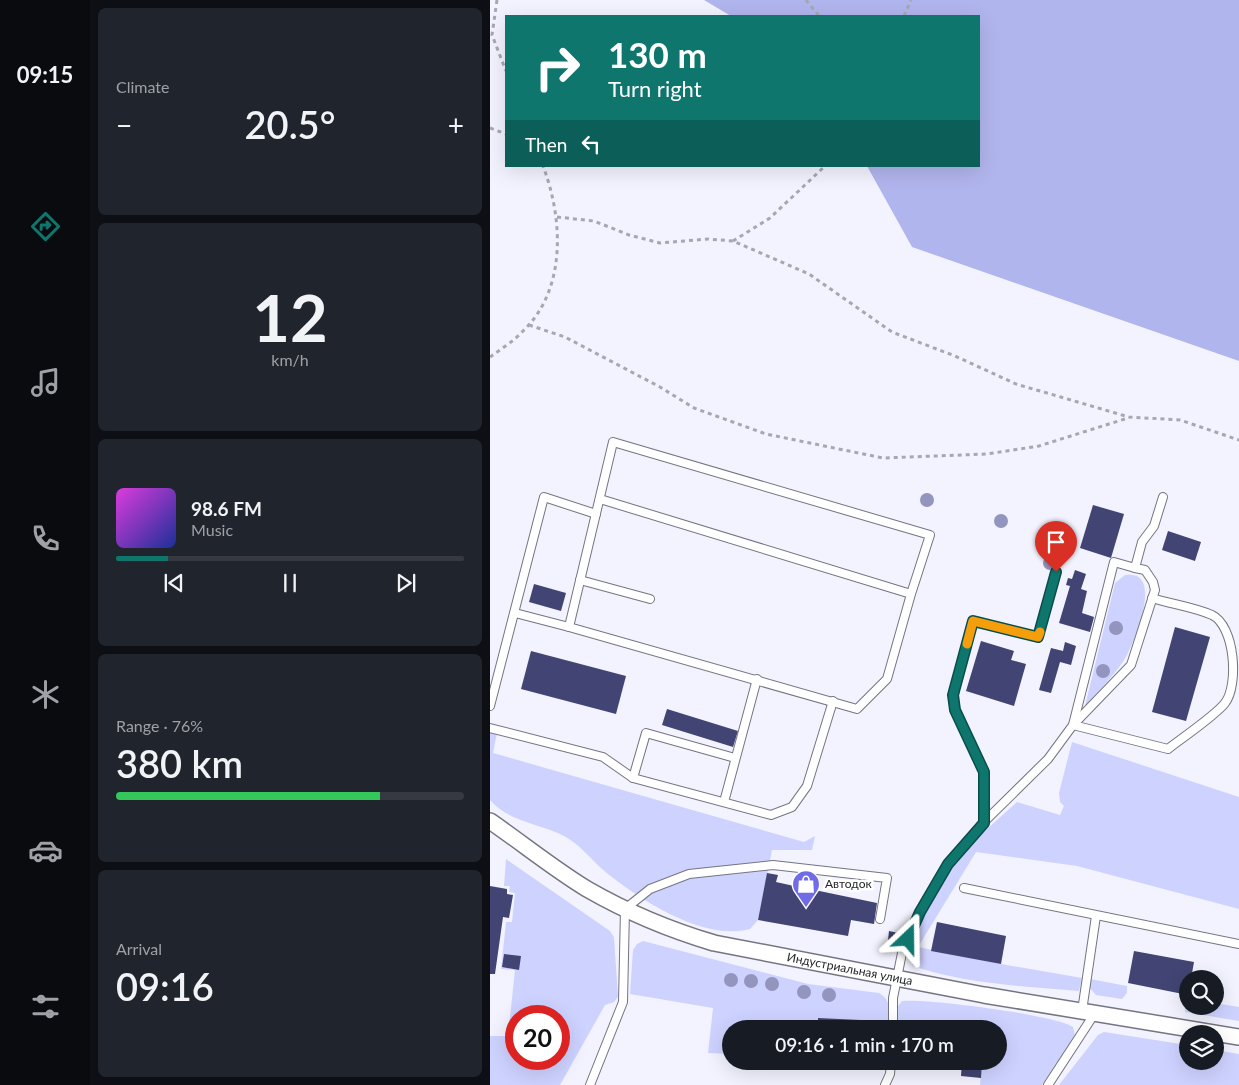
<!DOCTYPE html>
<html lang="en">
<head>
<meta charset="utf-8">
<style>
	:root { --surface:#171b24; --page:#20242c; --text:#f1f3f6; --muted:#9ea1a6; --line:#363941; --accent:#0f766e }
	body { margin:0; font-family:Lato,sans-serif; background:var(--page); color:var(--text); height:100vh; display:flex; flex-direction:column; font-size:19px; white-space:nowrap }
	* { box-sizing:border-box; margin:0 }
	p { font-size:16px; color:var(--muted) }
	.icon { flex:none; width:28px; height:28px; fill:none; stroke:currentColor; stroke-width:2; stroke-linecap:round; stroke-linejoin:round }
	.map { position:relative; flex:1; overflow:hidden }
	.side { display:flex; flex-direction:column; gap:8px; padding:8px; background:#0d0f14; width:400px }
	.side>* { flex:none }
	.top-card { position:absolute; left:15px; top:15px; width:475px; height:152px; border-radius:0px; box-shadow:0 5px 20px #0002; background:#0f766e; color:#fff; overflow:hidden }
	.controls { position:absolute; left:689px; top:970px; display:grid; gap:10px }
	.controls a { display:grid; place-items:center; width:45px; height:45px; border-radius:50%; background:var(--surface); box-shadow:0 5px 20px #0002; font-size:25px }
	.speed { position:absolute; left:15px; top:1005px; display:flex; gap:10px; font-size:25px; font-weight:700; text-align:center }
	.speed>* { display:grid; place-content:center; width:65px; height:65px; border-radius:50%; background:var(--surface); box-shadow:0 5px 20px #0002; line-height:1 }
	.speed .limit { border:8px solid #d22; background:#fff; color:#111 }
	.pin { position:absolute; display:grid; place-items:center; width:42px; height:42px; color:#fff; margin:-51px -21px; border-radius:50% 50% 50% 0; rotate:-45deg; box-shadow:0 0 5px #0007 }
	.pin .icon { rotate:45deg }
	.me { position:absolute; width:55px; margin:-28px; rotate:23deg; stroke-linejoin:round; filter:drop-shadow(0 0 4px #0008) }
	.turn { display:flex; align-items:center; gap:18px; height:105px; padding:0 20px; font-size:22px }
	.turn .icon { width:65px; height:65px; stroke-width:2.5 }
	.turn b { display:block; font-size:35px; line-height:42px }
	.then { display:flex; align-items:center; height:48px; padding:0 20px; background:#0003; gap:10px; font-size:19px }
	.big { font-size:38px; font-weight:600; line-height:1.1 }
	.side .card { flex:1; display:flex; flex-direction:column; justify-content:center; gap:8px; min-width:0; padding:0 18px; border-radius:8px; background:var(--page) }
	.side .dial { align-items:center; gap:0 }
	.dial b { font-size:65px; line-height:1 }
	.song { display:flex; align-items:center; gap:15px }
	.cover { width:60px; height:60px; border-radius:8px; background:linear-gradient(135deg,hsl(300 70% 55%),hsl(230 70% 35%)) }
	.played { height:5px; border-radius:2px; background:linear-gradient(90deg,var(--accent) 15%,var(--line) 15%) }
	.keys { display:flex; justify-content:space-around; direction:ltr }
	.heat { display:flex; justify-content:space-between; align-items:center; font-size:28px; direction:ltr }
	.charge { height:8px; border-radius:4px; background:linear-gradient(90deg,#34c759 76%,var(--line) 0) }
	.trip { position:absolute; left:232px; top:1020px; width:285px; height:50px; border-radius:25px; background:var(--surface); box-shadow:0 5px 20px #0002; font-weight:600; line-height:50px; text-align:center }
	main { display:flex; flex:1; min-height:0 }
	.tabs { display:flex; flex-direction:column; width:90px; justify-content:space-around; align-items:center; background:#090b0e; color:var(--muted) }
	.tabs .icon { width:35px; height:35px }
	.tabs .current { color:var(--accent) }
	.tabs b { font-size:22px; color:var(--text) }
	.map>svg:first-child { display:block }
	.green { fill:#ced2ff; fill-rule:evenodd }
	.forest { fill:#b1b5ed }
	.building { fill:#424473 }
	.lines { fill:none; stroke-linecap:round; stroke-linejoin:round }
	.lane-casing { stroke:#747581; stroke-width:10 }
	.street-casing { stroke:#747581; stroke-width:18 }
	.path { stroke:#a6a7af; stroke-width:3; stroke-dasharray:4 4; stroke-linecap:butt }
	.lane { stroke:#fff; stroke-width:8 }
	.street { stroke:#fff; stroke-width:15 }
	.tree { fill:#9495bf }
	.route-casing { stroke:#0a4d48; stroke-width:12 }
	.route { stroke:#0f766e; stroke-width:9 }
	.slow { stroke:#f59e0b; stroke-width:9 }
	.labels { text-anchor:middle; stroke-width:5; stroke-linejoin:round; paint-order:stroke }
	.poi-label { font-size:12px; fill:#25262a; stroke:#fff; text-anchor:start }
	.street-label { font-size:12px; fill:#25262a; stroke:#fff }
</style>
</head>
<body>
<main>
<nav class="tabs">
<b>09:15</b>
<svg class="icon current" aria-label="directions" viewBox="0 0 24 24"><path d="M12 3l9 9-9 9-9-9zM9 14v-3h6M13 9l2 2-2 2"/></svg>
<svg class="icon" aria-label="music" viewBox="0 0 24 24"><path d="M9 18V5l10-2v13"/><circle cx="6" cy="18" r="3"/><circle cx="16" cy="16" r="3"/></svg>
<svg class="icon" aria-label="phone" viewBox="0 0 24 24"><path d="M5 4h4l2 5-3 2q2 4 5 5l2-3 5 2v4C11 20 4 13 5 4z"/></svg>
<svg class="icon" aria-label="climate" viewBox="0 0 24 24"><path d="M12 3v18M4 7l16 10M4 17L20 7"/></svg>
<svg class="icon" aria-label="car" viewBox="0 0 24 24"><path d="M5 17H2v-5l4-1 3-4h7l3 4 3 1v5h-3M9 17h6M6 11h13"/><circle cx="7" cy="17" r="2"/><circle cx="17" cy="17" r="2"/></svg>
<svg class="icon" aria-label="filters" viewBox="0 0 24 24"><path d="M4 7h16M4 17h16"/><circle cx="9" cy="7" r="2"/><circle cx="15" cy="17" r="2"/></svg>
</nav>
<section class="side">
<div class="card"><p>Climate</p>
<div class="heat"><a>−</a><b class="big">20.5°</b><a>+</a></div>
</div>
<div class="card dial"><b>12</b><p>km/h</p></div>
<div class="card">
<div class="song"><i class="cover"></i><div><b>98.6 FM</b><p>Music</p></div></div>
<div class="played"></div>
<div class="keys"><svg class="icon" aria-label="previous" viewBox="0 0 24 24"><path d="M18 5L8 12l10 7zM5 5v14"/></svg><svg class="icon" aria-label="pause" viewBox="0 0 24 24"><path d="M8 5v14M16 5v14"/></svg><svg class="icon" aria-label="next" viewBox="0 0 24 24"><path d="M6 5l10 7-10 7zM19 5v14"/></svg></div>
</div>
<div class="card"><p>Range · 76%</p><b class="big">380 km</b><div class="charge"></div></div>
<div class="card"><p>Arrival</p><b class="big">09:16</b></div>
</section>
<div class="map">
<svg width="749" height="1085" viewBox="0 0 749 1085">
	<rect width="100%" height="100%" fill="#f2f3fe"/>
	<g class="green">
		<path d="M635,575C674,569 646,638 637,655C627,673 609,690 595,706L625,583Z"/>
		<path d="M0,733H7L3,753L314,842L325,836L322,850H282L268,920L260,929C213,942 147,898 112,869C100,858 89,844 74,836C49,823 19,822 0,800Z"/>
		<path d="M582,742L749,797V909L587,866L486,852L428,947L511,964L592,978L589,991C537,987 471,983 423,966C420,960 419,954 421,947C426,923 457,872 473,853C489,835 509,819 527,802L570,815L574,806L570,802L569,793Z"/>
		<path d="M16,859L120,931L124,937L128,997L124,1002L115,1005L70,1085H0V1036H18L25,970L11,969L16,922H22L25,893L19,892L20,886H14ZM26,1016H69V1059H26Z"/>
		<path d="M153,941L318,984L389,993C402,1000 399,1011 399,1023L328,1019V1029H241V1054L218,1053L223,1008L140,994L143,950L147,944Z"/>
		<path d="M600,979L637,986V993L632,999L606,995L599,987Z"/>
		<path d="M697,998L698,1006H725V1003L749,1007V1021L695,1012Z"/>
		<path d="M412,1001C436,998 566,1015 583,1027L585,1036L552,1085H490L492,1061H509V1029L407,1024L408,1006Z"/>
		<path d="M614,1032L697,1045L698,1061H725V1050L749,1054V1085H569L608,1035Z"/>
	</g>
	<path class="forest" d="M214,0H749V361L422,247L377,166H489V16H241Z"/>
	<g class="building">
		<path d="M603,505L634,514L621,558L590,548Z"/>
		<path d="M678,531L711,542L705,561L672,550Z"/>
		<path d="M585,570L596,574L591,589L597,591L592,613L604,617L600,632L569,623L580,586L576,585L578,578L582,579Z"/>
		<path d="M44,584L76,593L71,611L39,602Z"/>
		<path d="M685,627L720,637L696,721L662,712Z"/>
		<path d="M491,641L524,651L521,660L536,664L524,706L476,691Z"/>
		<path d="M575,642L586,646L581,665L570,662L561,693L549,690L561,648L573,651Z"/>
		<path d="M41,651L136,676L126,714L31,689Z"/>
		<path d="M177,709L248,731L243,747L172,725Z"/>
		<path d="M277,873L288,875L286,882L304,886L306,877L317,879L315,888L387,903L384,924L361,920L358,936L268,920Z"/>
		<path d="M0,886L17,889V894L23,895L19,918L13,917L5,974H0Z"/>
		<path d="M447,922L516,936L511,964L441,951Z"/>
		<path d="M399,931L408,933L407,942L398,940Z"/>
		<path d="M644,951L704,962L701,979H698V995L638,983Z"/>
		<path d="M14,954L31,956L29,970L12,967Z"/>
		<path d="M328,1018L392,1021L391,1029H328Z"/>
		<path d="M421,1025L439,1026V1029H421Z"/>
		<path d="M472,1061H492L491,1078L471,1076Z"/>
	</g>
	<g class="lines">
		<g class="lane-casing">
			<g id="lane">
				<path d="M110,499L421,594L397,679L367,709L79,627L123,442L440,535L421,594"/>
				<path d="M645,568L624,562L583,725L678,749C692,738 726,715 735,703C749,685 745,626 722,615C704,607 681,604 662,598"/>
				<path d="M90,580L160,599"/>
				<path d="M25,613L79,627"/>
				<path d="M0,706L54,497L106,514"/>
				<path d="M0,728L113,757L143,778L281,815L302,807L317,786L343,701"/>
				<path d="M143,778L156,733L245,758"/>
				<path d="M234,802L267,679"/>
				<path d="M493,823L494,772L465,710L463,695L483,621L548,637L566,572"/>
				<path d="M474,888L749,944"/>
				<path d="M592,1011L606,916"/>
				<path d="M403,1029V998L412,953L430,912L458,864L493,823L558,759L583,725L641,665L665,590L663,582L655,570L645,568L652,542L664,526L673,497"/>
				<path d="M100,1085L133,1002L135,909L160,889L199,874L283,865L397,878L390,919"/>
				<path d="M395,1085L400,1074L401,1061"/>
				<path d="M558,1085L605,1013"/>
			</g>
		</g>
		<g class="street-casing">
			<g id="street">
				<path id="s1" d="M0,821C32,843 64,869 97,889C137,912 180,930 224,943L494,995L749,1037"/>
			</g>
		</g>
		<g class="path">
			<path d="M7,0L2,35L16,71"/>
			<path d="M316,0L329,16"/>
			<path d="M414,16L421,0"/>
			<path d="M0,128L16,134"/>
			<path d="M67,217L104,221L139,235L170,243L218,239L243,241L319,274L402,332L465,356L526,384L639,417L690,420L749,440"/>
			<path d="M243,241L280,218L335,166"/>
			<path d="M39,325L75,337L170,387L204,408L276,434L393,458L497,454L549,446L638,418"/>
			<path d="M0,357C11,349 24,341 33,331C77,289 73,218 53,166"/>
		</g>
		<use href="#lane" class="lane"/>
		<use href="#street" class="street"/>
	</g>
	<g class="tree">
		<circle cx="437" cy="500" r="7"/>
		<circle cx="511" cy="521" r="7"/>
		<circle cx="560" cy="563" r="7"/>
		<circle cx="626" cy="628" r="7"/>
		<circle cx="613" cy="671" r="7"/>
		<circle cx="241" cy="980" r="7"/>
		<circle cx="261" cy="981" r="7"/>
		<circle cx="282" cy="984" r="7"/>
		<circle cx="314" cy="992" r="7"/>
		<circle cx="339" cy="995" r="7"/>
	</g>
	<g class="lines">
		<g class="route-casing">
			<path id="route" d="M418,939L430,912L458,864L494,823V772L465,710L463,695L483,621L548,637L566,572"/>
		</g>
		<use href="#route" class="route"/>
		<path class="slow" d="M477,644L483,621L548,637L550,632"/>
	</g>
	<defs>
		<g id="shop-pin" transform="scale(1.4375)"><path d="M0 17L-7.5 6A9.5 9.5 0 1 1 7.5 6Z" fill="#706be6" stroke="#fff"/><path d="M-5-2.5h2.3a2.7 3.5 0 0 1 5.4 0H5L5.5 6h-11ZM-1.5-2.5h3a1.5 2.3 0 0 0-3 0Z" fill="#fff"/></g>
	</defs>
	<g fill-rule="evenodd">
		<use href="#shop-pin" x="316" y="884"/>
	</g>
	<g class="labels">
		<g class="poi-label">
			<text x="335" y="888">Автодок</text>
		</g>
		<g class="street-label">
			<text dy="4" stroke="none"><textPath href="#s1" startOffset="395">Индустриальная улица</textPath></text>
		</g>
	</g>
</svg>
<div class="controls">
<a><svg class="icon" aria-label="search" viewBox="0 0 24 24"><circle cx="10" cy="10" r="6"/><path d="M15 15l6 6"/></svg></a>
<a><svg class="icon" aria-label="layers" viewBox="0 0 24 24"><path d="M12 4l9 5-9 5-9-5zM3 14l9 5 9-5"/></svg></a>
</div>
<div class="speed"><div class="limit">20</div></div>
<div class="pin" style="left:566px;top:572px;background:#d93025"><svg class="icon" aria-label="arrive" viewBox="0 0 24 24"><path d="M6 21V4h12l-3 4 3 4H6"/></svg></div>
<svg class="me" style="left:418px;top:939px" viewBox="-20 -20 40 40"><path d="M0-17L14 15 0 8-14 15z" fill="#0f766e" stroke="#fff" stroke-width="4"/></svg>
<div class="trip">09:16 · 1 min · 170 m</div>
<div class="top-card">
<div class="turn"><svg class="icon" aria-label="right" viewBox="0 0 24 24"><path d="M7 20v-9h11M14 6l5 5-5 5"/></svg><div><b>130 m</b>Turn right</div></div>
<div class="then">Then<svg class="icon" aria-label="left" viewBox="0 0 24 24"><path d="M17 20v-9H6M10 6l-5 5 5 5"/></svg></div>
</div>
</div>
</main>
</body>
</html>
